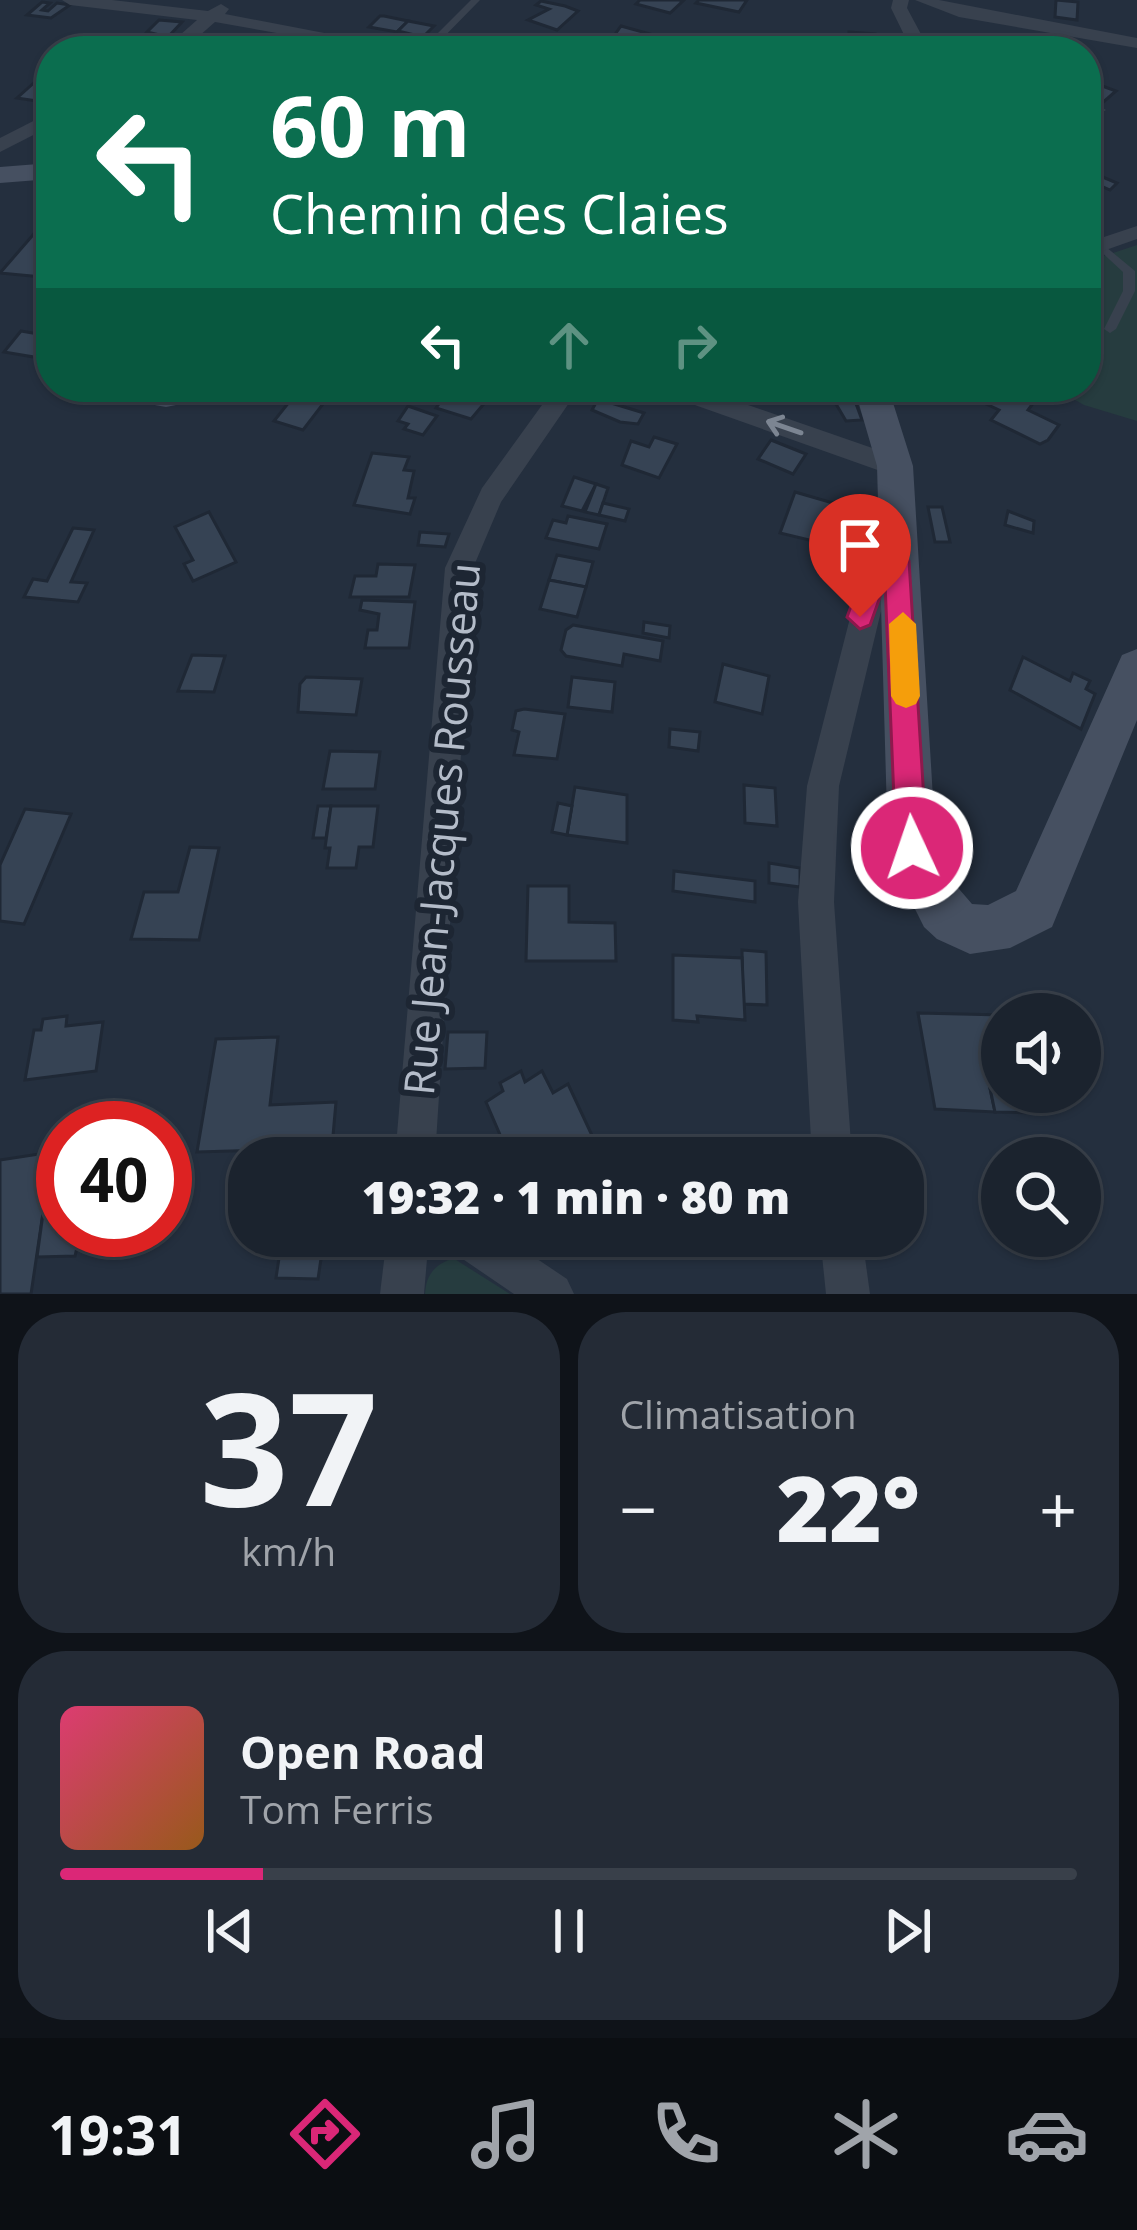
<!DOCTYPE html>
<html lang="fr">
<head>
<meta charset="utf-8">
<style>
	:root { --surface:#1b232e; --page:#242b36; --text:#f1f3f6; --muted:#a0a4aa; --line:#39404a; --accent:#db2777 }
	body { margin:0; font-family:"Open Sans",sans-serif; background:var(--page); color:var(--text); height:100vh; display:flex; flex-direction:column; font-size:45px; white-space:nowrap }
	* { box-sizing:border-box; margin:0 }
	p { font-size:39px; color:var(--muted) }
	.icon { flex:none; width:66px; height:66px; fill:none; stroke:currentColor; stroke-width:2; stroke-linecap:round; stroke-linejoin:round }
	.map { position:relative; height:1294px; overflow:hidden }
	.details { display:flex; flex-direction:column; gap:18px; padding:18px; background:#0f1319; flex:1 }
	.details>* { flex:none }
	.guide { position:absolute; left:36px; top:36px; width:1065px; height:366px; border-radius:48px; box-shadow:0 3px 9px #0004,0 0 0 3px var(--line); background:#0b6e4f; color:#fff; overflow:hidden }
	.buttons { position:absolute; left:981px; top:993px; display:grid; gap:24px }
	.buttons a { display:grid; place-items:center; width:120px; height:120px; border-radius:50%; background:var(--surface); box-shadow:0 3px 9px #0004,0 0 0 3px var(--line); font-size:60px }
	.speed { position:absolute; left:36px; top:1101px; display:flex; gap:24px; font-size:60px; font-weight:700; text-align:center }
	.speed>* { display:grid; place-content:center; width:156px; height:156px; border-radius:50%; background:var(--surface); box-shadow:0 3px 9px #0004,0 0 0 3px var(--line); line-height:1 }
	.speed .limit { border:18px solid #d22; background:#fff; color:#111 }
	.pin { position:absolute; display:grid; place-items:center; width:102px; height:102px; color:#fff; margin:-123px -51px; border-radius:50% 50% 50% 0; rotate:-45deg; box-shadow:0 0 12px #0007 }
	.pin .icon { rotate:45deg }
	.me { position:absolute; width:132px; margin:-66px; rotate:357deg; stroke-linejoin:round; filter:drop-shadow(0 0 9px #0008) }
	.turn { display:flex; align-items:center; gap:42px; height:252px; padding:0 36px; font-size:54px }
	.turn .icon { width:156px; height:156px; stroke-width:2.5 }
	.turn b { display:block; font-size:84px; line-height:102px }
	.lanes { display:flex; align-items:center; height:114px; padding:0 36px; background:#0003; justify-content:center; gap:60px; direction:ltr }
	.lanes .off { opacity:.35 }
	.big { font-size:90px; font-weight:800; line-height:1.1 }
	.details .tile { flex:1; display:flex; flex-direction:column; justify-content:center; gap:18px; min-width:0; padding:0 42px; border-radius:48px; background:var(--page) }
	.details .dial { align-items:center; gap:0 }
	.dial b { font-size:156px; line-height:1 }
	.song { display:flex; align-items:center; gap:36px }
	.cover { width:144px; height:144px; border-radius:18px; background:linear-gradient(135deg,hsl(340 70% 55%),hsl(30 70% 35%)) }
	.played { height:12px; border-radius:6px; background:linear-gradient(90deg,var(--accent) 20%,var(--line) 20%) }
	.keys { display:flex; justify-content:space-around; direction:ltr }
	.heat { display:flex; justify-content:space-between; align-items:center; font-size:66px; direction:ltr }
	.details .tiles { flex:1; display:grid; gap:18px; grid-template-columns:1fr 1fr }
	.tile:last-child { grid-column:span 2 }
	.trip { position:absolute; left:228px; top:1137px; width:696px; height:120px; border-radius:48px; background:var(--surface); box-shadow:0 3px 9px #0004,0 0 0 3px var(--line); font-weight:800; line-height:120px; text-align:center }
	.menu { display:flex; height:192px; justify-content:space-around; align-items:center; background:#0b0e12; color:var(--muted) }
	.menu .icon { width:84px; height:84px }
	.menu .active { color:var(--accent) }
	.menu b { font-size:54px; color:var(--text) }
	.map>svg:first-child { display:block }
	.green { fill:#263c3f }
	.building { fill:#364354; stroke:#1f2835; stroke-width:3 }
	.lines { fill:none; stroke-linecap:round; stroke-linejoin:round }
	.lane { fill:#38414e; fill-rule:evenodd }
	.street { fill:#38414e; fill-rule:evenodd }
	.secondary { fill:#465061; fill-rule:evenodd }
	.oneway { stroke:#7c8592 }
	.route { fill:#db2777; stroke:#8e194d; stroke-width:3 }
	.slow { fill:#f59e0b }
	.labels { text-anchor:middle; stroke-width:12; stroke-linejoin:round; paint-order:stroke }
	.street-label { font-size:42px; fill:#b4bcc9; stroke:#1d2633 }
</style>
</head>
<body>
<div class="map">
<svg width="1137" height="1294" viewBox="0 0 1137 1294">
	<rect width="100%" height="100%" fill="#242f3e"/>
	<g class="green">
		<path d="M1137,245V421L1084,405L1052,387H1086V262Z"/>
		<path d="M453,1258L510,1294H425C426,1274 435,1265 453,1258Z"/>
	</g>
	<g class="building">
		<path d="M640,0H679L683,1L670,13L636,4Z"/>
		<path d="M699,0H747L739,12L696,3Z"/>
		<path d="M1056,0L1078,2L1077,20L1055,17Z"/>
		<path d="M541,1L565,6L578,11L557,30L528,20L549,9L536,5Z"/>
		<path d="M42,2L50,3L42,10L48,11L57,3L70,5L51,18L27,15Z"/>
		<path d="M380,16H384L408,21L397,32L369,27Z"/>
		<path d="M159,20L182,22L168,37L147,32Z"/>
		<path d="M408,21L434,26L423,37L398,31Z"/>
		<path d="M621,26L650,34L633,51L606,47Z"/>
		<path d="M849,32L875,34V47L840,44V35L849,36Z"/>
		<path d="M222,35L241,39L261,41L251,51L209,47Z"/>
		<path d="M46,72L51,73L50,103L17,98Z"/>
		<path d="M1086,80L1116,91L1100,105L1086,99Z"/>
		<path d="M1086,170L1117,183L1110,190L1101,186L1087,199Z"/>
		<path d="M39,228L51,229V256L45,261L51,268L42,277L0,273Z"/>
		<path d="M21,331L50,336L34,357L4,352Z"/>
		<path d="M301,387H336L303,430L274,421Z"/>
		<path d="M451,387H492L489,392L493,393L471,419L436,408Z"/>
		<path d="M994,387L1034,402L1028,410L1059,425L1048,440L1040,444L991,420L999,410L982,402Z"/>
		<path d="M851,390L862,420L846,421L829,392Z"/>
		<path d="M598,399L644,413L638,424L620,422L592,410Z"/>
		<path d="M408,406L437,416L423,435L404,429L408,424L398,421Z"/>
		<path d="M654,437L677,444L659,478L622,465L631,441L649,447Z"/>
		<path d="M771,440L806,454L793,474L758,459Z"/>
		<path d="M372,453L409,457L404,470L414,471L408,498H415L410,514L354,505Z"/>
		<path d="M574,477L596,484L582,511L562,506Z"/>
		<path d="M596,484L608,488L599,515L585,512Z"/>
		<path d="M795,492L833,503L827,522L840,525L834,546L780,533Z"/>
		<path d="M603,503L629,509L625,521L599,515Z"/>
		<path d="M928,507H942L950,542H935Z"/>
		<path d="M1008,511L1034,521L1033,533L1005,525Z"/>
		<path d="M209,512L236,562L193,581L184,564L193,560L175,527Z"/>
		<path d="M568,516L607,524L599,549L546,538L553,520L566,523Z"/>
		<path d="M73,528L94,530L71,582L87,583L78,602L24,597L33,579L47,581Z"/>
		<path d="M420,532L449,534L445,547L418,545Z"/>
		<path d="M557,555L593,562L586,587L549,580Z"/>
		<path d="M378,564L415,565L409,597H350L355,576H376Z"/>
		<path d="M549,580L586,587L577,617L540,609Z"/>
		<path d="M362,600L415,602L409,648H365L368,630H377L379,614L360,610Z"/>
		<path d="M644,622L670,626L669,638L643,633Z"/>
		<path d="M573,625L663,641L660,661L624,654L622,666L566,656L561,650L566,630Z"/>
		<path d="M192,655L225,656L214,692L178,691Z"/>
		<path d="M1023,657L1070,681L1073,673L1090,681L1086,689L1095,694L1081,729L1010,690Z"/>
		<path d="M723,664L769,676L762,714L715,702Z"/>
		<path d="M306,677L362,679L356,715L298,712L300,684Z"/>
		<path d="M572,677L615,682L612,712L568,707Z"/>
		<path d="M524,709L565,714L557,759L514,755L519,732L512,730L516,711Z"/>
		<path d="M670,729L700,732L698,751L669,747Z"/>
		<path d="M330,751L380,752L375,789H323Z"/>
		<path d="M744,785L775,788L777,826L745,823Z"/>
		<path d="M575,787L627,795V843L567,835Z"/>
		<path d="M558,803L572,806L567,835L552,832Z"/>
		<path d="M318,806H331L326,838H313Z"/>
		<path d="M331,806H378L373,847H359L356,868H327L330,848H325Z"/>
		<path d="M25,809L71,814L24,924L0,921V865Z"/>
		<path d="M190,847L219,848L199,940L131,939L144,892H178Z"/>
		<path d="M769,863L800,868V887L769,883Z"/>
		<path d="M674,871L755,881V902L673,891Z"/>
		<path d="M528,886H569V922L615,923L616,961H526Z"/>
		<path d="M742,950L766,952L767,1005L743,1004Z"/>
		<path d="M673,955L742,958L745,1020L697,1016L698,1022L673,1020Z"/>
		<path d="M918,1013L1002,1015V1050H982L995,1112L935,1109Z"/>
		<path d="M67,1016L66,1026L103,1022L96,1071L25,1080L34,1030H41L43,1019Z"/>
		<path d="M448,1032H487L485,1068L445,1069Z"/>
		<path d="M278,1037L270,1105L336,1102L331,1158H262L263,1150L197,1152L216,1039Z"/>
		<path d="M982,1050L1002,1051V1092H1045L1050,1113L995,1112Z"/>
		<path d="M521,1071L525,1082L542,1071L553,1093L568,1084L596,1144L573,1158H559L552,1145L531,1158H510L486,1102L503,1091L500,1083Z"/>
		<path d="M52,1152L31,1294H0V1160Z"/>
		<path d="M63,1191V1230H81L75,1256L37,1257L46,1192Z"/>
		<path d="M273,1236H334L333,1246L323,1245L318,1279L276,1278L281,1245H272Z"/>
		<path d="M665,1236H775L776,1253L745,1251V1243L685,1239V1245L665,1244Z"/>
	</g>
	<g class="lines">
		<g class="lane">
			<path d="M471,0H480L432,49L414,51L426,45Z"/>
			<path d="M1086,107H1101L1106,110L1101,113H1086Z"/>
			<path d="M1100,242L1135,271V291L1116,329L1110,333L1104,329L1123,291V272L1096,247V243Z"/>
		</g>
		<g class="street">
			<path d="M62,0H112L208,11L221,4L229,9L225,14L418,51H379L215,22L182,51H162L197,20L70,5Z"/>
			<path d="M893,0H909L907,8L930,51H912L891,8Z"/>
			<path d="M915,0H939L1137,38V48L959,17Z"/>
			<path d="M51,112V126L0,152V138Z"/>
			<path d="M1137,226V239L1086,257V243Z"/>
			<path d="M555,387H580L501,502L473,568L435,1158H395L445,568L482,488Z"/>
			<path d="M658,387H696L904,459L908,466L904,473H886L661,393Z"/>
			<path d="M884,387H932C920,400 884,408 866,404L863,398L866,392Z"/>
			<path d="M896,550L906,553L910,561L906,569L889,578L839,786L834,902L852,1158H812L798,902L807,786L862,571L866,563Z"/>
			<path d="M387,1236H429L424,1294H380Z"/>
			<path d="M445,1236H503L567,1279L574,1294H514L451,1251Z"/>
			<path d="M820,1236H862L870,1294H826Z"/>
		</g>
		<g class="secondary">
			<path d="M51,163V179L0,183V167Z"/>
			<path d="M99,387H226L221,396L166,407L104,396Z"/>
			<path d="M854,387H888L913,466L936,848L947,875L972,904L988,905L1016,891L1122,655L1137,649V720L1052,927L1010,948L970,954L937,939L924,927L896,871L888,848L877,466Z"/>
		</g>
	</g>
	<defs><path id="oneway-shaft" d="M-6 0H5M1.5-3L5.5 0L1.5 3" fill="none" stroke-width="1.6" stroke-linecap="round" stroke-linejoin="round" transform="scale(3)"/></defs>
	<use class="oneway" href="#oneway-shaft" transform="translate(784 427) rotate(-161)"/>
	<path class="route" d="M896,550L909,561L927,848L923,859L912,863L901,859L896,848L885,583L870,625L860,629L847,617L867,563Z"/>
	<path class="slow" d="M903,612L916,624L920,696L916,704L906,708L896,704L891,696L889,624Z"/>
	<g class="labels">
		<g class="street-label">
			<text transform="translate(442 829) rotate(-85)" y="15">Rue Jean-Jacques Rousseau</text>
		</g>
	</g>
</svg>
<div class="buttons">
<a><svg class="icon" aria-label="sound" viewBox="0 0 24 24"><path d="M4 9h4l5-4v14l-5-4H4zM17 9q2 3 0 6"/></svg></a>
<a><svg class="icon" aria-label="search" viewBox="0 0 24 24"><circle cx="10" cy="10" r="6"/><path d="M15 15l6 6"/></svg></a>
</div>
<div class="speed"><div class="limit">40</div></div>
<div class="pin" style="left:860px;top:617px;background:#d93025"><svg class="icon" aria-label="arrive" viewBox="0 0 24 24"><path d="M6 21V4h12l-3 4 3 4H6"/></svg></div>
<svg class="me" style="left:912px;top:848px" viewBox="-20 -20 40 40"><circle r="17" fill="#db2777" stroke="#fff" stroke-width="3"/><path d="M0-11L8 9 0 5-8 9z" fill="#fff"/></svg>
<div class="trip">19:32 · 1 min · 80 m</div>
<div class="guide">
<div class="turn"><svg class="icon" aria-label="left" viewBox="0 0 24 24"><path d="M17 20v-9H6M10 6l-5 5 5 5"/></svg><div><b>60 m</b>Chemin des Claies</div></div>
<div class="lanes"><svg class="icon" aria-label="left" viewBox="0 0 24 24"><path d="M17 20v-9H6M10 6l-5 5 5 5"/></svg><svg class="icon off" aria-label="ahead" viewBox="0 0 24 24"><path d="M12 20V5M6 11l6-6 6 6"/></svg><svg class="icon off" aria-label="right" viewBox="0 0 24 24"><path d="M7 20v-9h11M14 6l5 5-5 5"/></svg></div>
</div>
</div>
<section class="details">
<div class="tiles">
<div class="tile dial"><b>37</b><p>km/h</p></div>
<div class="tile"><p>Climatisation</p>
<div class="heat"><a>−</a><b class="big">22°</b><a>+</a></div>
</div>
<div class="tile">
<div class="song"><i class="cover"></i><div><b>Open Road</b><p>Tom Ferris</p></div></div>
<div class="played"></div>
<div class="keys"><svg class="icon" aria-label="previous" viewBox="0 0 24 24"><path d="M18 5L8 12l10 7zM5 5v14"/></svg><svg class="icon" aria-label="pause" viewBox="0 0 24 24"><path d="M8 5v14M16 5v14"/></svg><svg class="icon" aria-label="next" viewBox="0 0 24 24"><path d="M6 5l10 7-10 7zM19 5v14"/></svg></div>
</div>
</div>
</section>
<nav class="menu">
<b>19:31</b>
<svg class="icon active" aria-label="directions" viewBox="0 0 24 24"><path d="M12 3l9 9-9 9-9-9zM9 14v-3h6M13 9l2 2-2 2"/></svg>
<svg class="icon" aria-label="music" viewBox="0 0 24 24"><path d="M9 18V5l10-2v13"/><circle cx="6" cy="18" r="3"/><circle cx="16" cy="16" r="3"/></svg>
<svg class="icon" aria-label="phone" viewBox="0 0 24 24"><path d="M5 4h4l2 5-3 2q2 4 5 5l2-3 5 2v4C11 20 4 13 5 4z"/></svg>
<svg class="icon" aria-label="climate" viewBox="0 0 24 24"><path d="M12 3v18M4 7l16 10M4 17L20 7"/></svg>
<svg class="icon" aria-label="car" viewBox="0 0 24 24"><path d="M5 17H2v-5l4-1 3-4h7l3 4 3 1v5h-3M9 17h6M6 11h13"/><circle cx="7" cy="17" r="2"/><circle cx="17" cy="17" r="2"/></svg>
</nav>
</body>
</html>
